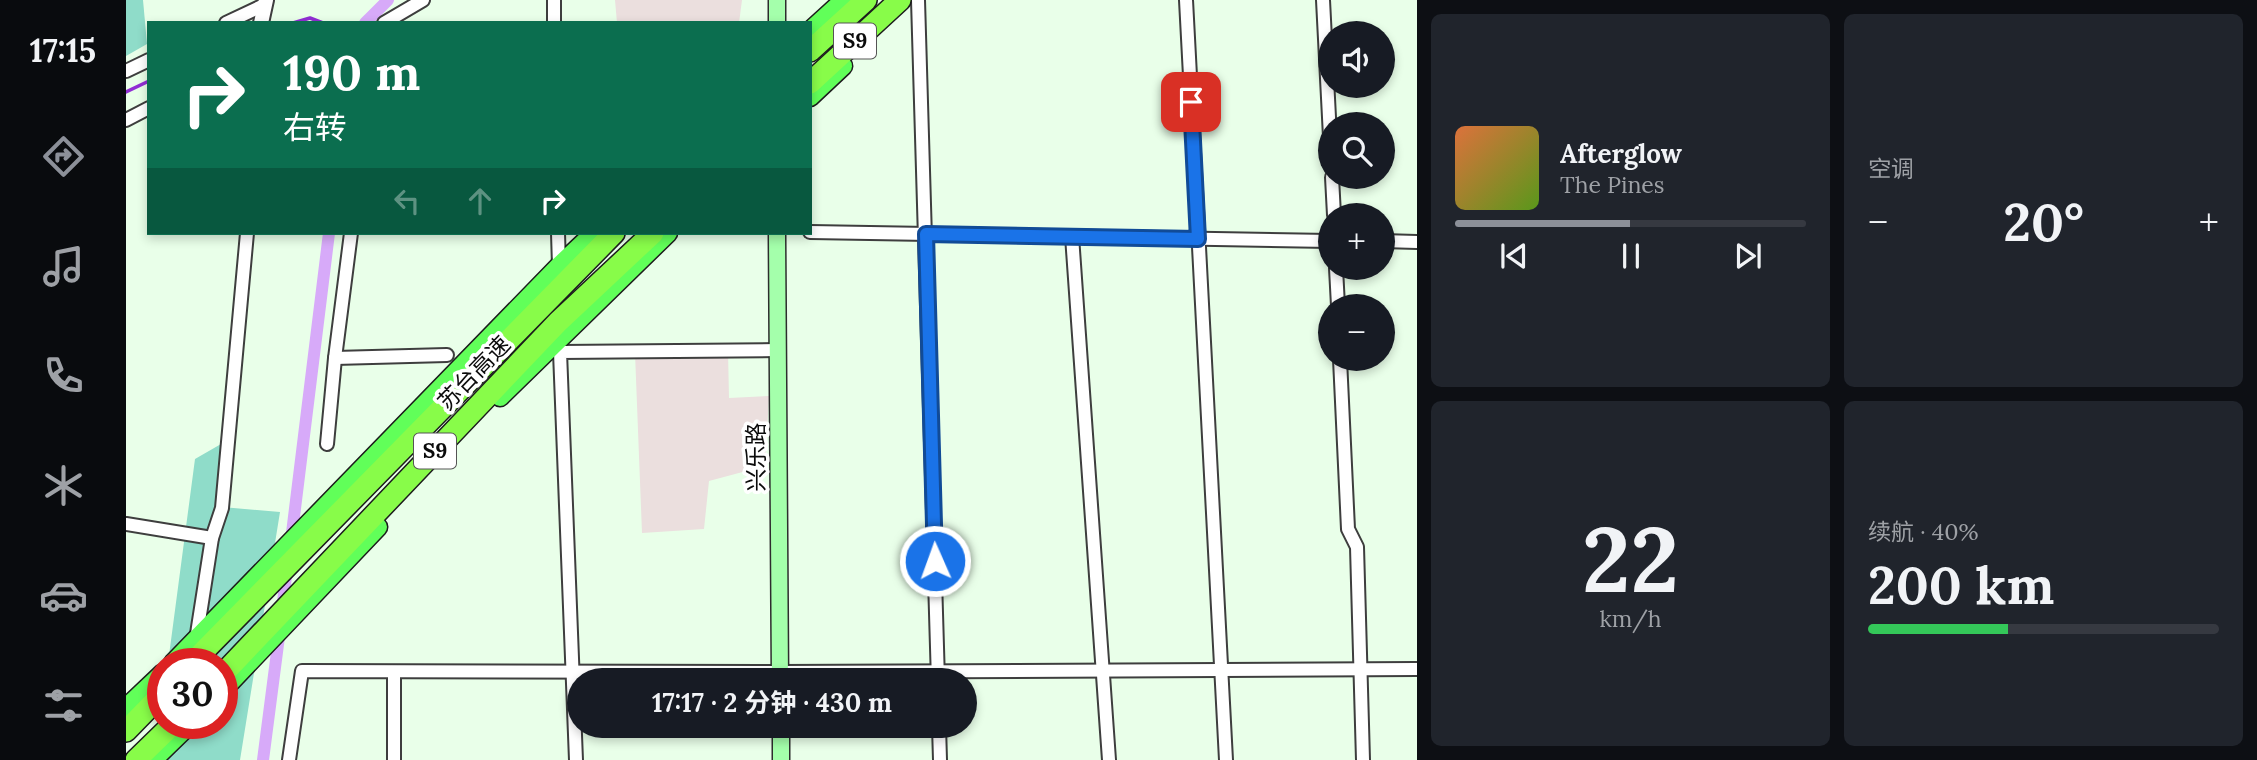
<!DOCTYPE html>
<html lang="zh">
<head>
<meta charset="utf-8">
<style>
	:root { --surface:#171b24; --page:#20242c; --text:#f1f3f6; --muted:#9ea1a6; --line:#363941; --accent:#8c9099 }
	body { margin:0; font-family:Lora,"Noto Sans SC",serif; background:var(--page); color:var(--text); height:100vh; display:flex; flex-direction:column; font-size:26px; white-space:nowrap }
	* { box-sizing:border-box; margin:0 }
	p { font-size:23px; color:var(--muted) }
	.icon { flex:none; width:38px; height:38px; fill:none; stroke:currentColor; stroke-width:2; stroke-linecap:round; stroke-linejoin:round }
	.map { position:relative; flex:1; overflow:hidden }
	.sheet { display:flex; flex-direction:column; gap:14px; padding:14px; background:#0d0f14; width:840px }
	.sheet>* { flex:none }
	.top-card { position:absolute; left:21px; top:21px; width:665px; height:214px; border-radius:0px; box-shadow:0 4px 10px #0003; background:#0b6e4f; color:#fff; overflow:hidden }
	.tools { position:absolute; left:1192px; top:21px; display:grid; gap:14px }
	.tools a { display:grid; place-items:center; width:77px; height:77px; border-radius:50%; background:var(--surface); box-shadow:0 4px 10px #0003; font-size:35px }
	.speed { position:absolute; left:21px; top:648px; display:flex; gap:14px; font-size:35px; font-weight:700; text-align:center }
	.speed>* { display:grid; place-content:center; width:91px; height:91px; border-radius:50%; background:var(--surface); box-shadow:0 4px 10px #0003; line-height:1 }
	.speed .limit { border:10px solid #d22; background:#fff; color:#111 }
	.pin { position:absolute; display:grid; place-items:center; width:60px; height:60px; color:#fff; margin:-30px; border-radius:14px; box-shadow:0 4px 10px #0006 }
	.me { position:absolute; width:77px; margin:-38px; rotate:358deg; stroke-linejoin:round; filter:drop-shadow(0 0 5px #0008) }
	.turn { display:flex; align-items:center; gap:24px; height:147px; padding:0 21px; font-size:32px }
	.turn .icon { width:91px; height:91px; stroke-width:2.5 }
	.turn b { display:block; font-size:49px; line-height:60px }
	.lanes { display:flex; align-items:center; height:66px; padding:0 21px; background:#0003; justify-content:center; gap:35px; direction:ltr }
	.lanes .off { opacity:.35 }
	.big { font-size:52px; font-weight:700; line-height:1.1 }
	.sheet .card { flex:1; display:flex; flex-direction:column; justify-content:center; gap:10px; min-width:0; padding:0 24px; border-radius:10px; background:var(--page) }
	.sheet .dial { align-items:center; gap:0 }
	.dial b { font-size:91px; line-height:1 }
	.song { display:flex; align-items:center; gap:21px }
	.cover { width:84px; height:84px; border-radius:10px; background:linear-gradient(135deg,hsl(20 70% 55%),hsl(90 70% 35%)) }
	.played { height:7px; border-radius:4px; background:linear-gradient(90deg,var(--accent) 50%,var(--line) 50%) }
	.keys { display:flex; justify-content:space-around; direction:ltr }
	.heat { display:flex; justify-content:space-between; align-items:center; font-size:38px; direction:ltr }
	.charge { height:10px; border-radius:5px; background:linear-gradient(90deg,#34c759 40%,var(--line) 0) }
	.sheet .tiles { flex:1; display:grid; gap:14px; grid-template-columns:repeat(2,1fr) }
	.trip { position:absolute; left:441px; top:668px; width:410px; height:70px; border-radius:35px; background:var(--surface); box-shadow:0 4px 10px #0003; font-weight:700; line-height:70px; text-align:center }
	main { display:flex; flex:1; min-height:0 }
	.menu { display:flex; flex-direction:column; width:126px; justify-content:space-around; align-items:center; background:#090b0e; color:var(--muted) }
	.menu .icon { width:49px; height:49px }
	.menu .selected { color:var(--accent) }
	.menu b { font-size:32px; color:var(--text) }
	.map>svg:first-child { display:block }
	.industrial { fill:#ebdfde }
	.forest { fill:#8fdcc9 }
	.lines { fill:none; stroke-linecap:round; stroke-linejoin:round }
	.stream { stroke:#912ed4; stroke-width:3.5 }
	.canal { stroke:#d7aaf9; stroke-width:12 }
	.minor-casing { stroke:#3e3e3e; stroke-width:16 }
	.tertiary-casing { stroke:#3e3e3e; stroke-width:18 }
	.secondary-casing { stroke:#2d2d2d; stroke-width:19 }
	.primary-casing { stroke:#1c1c1c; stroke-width:21 }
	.motorway-casing { stroke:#1c1c1c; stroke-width:24 }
	.minor { stroke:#fff; stroke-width:12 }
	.tertiary { stroke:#fff; stroke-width:14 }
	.secondary { stroke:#a4ffab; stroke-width:16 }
	.primary { stroke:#61ff59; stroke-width:18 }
	.motorway { stroke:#88fc49; stroke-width:21 }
	.route-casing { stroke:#114b97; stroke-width:18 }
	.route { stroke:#1a73e8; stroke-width:12 }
	.labels { text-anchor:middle; stroke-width:7; stroke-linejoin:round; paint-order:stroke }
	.shield { fill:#fff; stroke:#545454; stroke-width:2 }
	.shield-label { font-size:21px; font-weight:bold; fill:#0b0b0b }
	.street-label { font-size:23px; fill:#0b0b0b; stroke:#fff }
</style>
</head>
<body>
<main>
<nav class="menu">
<b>17:15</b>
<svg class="icon selected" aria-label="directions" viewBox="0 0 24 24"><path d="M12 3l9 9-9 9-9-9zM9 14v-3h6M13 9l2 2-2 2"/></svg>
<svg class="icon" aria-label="music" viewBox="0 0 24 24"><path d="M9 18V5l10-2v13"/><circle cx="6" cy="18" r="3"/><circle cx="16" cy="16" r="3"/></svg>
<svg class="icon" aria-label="phone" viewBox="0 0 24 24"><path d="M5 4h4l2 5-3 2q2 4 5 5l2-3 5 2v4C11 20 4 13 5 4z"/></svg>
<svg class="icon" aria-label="climate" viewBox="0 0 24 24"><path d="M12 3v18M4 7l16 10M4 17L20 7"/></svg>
<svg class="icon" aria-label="car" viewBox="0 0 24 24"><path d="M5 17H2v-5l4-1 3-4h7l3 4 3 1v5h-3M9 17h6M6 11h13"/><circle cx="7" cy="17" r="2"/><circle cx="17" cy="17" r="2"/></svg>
<svg class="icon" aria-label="filters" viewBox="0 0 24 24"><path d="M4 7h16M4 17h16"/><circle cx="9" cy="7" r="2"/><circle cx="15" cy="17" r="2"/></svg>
</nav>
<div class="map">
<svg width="1291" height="760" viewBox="0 0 1291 760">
	<rect width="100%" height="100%" fill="#e9ffe9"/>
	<g class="industrial">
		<path d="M489,0H616L613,23H491Z"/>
		<path d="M602,351L603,398L643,396L639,466L583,481L578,529L516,533L509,353Z"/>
	</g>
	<g class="forest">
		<path d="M0,0H17L21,44L0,56Z"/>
		<path d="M102,440L96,507L154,512L114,760H30L37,705V723H96V663H42L69,459Z"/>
	</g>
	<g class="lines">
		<g class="stream">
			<path d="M167,23L184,18L197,23"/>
			<path d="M0,92L23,81"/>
		</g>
		<g class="canal">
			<path d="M239,23L262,0"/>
			<path d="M165,541L203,233"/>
			<path d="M156,611L161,567"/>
			<path d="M137,760L154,629"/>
		</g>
		<g class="minor-casing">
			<g id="minor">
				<path d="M428,0V23"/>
				<path d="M792,0L812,681"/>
				<path d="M1060,0L1100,760"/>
				<path d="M1197,0L1204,137"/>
				<path d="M100,23L138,5"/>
				<path d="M258,23L297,0"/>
				<path d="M0,71L23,60"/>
				<path d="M0,120L23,108"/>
				<path d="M1206,177L1208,215"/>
				<path d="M684,232L1204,241"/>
				<path d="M432,233L433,266"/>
				<path d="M946,236L983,760"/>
				<path d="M1256,241L1291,242"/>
				<path d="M1210,268L1212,306"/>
				<path d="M209,358L321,355"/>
				<path d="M1214,359L1222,529L1231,547L1237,760"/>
				<path d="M201,444L209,358L225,233"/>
				<path d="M0,524L86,538"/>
				<path d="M70,640L86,538L96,508L121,233"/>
				<path d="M813,726L814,760"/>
				<path d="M163,760L176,671L654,672L1291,669"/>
				<path d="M268,760V672"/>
				<path d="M450,760L434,352L652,350"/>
			</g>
		</g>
		<g class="tertiary-casing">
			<path id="tertiary" d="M135,23L140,0"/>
		</g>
		<g class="secondary-casing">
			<g id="secondary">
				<path d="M651,0V23"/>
				<path d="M651,233L654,681"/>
				<path d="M655,726V760"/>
			</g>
		</g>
		<g class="primary-casing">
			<g id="primary">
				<path d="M684,31L718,0"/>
				<path d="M684,97L717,66"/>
				<path d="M374,397L542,233"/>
				<path d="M47,663L433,266L468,233"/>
				<path d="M96,691L252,527"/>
				<path d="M0,708L37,673"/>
				<path d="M27,760L65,723"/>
			</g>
		</g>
		<g class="motorway-casing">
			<g id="motorway">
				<path d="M684,51L740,0"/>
				<path d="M684,83L774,0"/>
				<path d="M66,663L488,233"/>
				<path d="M96,675L432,322L527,233"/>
				<path d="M0,731L37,693"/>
				<path d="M10,760L48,723"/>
			</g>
		</g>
		<use href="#minor" class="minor"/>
		<use href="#tertiary" class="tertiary"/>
		<use href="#secondary" class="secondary"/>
		<use href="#primary" class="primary"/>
		<use href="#motorway" class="motorway"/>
	</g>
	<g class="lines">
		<g class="route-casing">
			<path id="route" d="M809,561L800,234L1072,239L1065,102"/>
		</g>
		<use href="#route" class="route"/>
	</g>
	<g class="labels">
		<g class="shield">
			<rect x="708" y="23.5" width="42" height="35" rx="5"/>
			<rect x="288" y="433.5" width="42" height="35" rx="5"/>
		</g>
		<g class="shield-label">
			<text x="729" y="48">S9</text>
			<text x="309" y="458">S9</text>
		</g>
		<g class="street-label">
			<text transform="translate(348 373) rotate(-46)" y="8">苏台高速</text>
			<text transform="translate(630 457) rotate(-90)" y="8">兴乐路</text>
		</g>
	</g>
</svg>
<div class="tools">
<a><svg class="icon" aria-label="sound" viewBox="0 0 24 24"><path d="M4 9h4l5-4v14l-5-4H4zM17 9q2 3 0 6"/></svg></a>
<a><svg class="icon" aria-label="search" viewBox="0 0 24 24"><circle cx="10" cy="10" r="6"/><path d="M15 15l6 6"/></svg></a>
<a>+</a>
<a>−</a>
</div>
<div class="speed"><div class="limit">30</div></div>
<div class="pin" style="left:1065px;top:102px;background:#d93025"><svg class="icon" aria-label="arrive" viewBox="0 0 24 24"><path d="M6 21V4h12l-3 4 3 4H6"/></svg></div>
<svg class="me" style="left:809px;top:561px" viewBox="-20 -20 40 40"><circle r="17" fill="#1a73e8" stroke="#fff" stroke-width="3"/><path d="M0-11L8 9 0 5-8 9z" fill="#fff"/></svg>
<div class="trip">17:17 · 2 分钟 · 430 m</div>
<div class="top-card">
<div class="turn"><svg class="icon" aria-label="right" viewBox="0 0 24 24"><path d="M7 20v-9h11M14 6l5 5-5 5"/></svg><div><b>190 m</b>右转</div></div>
<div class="lanes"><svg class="icon off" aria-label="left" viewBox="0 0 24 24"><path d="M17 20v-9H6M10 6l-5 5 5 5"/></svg><svg class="icon off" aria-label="ahead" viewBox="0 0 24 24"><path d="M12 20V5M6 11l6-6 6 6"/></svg><svg class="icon" aria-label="right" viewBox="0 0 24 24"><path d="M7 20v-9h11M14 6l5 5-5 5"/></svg></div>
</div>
</div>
<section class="sheet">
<div class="tiles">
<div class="card">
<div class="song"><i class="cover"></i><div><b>Afterglow</b><p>The Pines</p></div></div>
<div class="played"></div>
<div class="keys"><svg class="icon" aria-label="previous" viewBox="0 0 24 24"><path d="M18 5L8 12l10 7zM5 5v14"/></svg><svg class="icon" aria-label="pause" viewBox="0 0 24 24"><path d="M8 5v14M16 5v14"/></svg><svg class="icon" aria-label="next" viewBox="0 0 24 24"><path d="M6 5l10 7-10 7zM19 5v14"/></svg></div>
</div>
<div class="card"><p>空调</p>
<div class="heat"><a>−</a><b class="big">20°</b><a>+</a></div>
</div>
<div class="card dial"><b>22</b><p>km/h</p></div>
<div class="card"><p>续航 · 40%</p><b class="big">200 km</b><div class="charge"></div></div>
</div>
</section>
</main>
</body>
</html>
